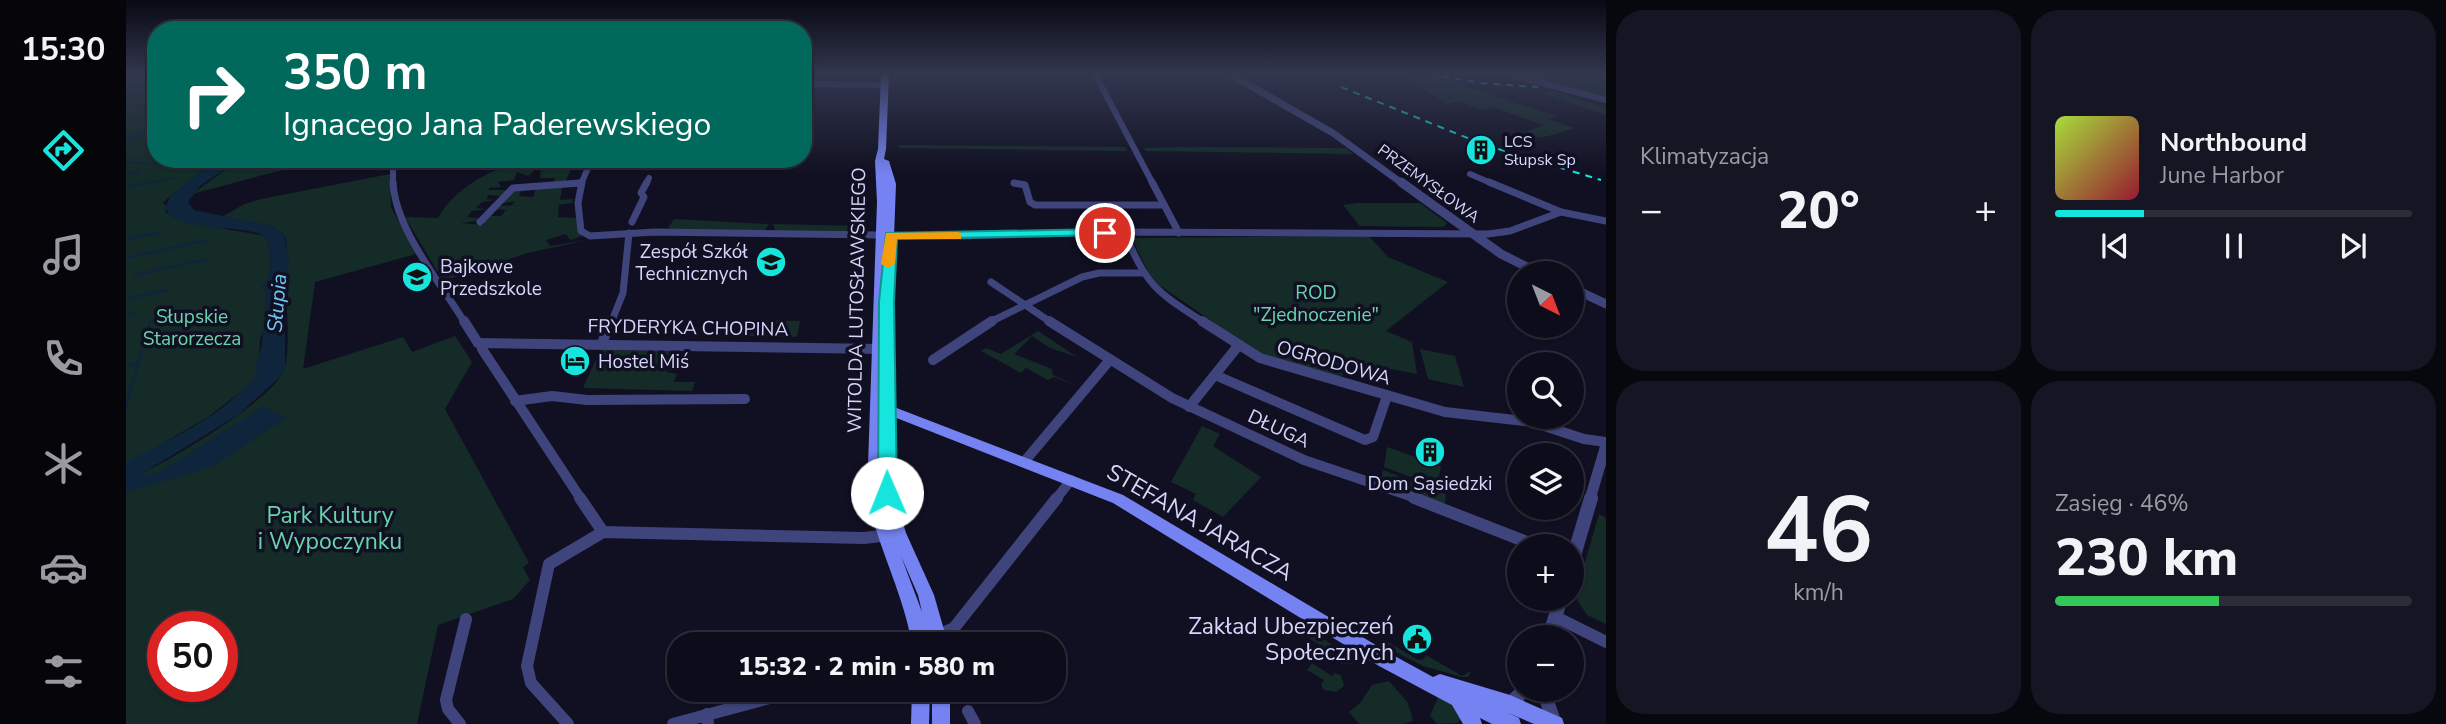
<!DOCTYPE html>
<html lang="pl">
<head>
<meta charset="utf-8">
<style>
	:root { --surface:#0d0c1a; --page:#161523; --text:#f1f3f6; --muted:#9a9ba2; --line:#2d2c39; --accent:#16e5de }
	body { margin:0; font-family:"Nunito Sans",sans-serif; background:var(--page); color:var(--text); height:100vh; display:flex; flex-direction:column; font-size:26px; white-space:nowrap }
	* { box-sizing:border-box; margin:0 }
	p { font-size:23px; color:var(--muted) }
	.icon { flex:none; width:38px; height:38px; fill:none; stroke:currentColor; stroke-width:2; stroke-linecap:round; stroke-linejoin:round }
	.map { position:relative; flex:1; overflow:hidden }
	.sheet { display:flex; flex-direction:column; gap:10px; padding:10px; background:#07070e; width:840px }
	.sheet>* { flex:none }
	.guide { position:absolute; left:21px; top:21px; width:665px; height:147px; border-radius:28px; box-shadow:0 2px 5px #0004,0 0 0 2px var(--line); background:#00695c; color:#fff; overflow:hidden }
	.needle { width:46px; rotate:138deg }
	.tools { position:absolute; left:1381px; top:261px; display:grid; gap:14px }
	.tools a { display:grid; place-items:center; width:77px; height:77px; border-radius:50%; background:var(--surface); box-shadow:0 2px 5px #0004,0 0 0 2px var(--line); font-size:35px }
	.speed { position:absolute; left:21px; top:611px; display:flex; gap:14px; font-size:35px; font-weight:700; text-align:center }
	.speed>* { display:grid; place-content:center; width:91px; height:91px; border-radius:50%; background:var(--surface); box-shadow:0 2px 5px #0004,0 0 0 2px var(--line); line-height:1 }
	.speed .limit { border:10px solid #d22; background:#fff; color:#111 }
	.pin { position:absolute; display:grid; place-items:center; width:60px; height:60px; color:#fff; margin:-30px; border:4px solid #fff; border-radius:50%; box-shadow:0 2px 7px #0007 }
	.me { position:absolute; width:77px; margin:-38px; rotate:359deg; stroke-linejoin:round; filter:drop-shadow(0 0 5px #0008) }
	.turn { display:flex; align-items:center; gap:24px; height:147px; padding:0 21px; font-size:32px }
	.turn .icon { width:91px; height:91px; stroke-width:2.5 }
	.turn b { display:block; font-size:49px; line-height:60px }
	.big { font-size:52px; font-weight:800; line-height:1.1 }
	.sheet .widget { flex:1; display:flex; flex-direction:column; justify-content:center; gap:10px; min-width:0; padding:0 24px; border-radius:28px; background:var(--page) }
	.sheet .dial { align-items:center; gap:0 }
	.dial b { font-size:91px; line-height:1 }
	.song { display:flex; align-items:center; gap:21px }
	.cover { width:84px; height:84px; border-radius:10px; background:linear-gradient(135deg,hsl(80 70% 55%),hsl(350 70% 35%)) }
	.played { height:7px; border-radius:4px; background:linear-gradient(90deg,var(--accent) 25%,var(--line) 25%) }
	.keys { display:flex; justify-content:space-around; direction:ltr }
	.heat { display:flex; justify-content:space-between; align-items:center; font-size:38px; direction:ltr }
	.charge { height:10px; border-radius:5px; background:linear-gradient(90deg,#34c759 46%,var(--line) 0) }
	.sheet .tiles { flex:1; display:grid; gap:10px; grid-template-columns:repeat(2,1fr) }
	.trip { position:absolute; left:541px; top:632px; width:399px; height:70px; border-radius:28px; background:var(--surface); box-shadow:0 2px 5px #0004,0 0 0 2px var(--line); font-weight:800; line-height:70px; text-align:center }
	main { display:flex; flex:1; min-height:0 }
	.dock { display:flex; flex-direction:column; width:126px; justify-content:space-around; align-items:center; background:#05050a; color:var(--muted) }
	.dock .icon { width:49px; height:49px }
	.dock .selected { color:var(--accent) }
	.dock b { font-size:32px; color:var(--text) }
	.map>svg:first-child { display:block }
	.green { fill:#142b27; fill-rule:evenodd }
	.water { fill:#0e253c }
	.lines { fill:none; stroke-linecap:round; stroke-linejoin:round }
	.stream-far1 { stroke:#0e253c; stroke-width:2 }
	.stream { stroke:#0e253c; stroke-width:2.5 }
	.minor-far3 { stroke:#3f457c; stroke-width:6 }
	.minor-far2 { stroke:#3f457c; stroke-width:7 }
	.minor-far1 { stroke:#3f457c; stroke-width:10 }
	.minor { stroke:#3f457c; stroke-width:12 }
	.tertiary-far3 { stroke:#3f457c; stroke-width:7 }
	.tertiary-far2 { stroke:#3f457c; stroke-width:9 }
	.tertiary-far1 { stroke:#3f457c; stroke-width:11 }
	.tertiary { stroke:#3f457c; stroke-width:14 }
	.secondary { fill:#7583f2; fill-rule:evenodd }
	.rail { stroke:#16e5de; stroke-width:2; stroke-dasharray:7 6; stroke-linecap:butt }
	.route { fill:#16e5de; stroke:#0e9590; stroke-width:2 }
	.slow { fill:#f59e0b }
	.labels { text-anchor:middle; stroke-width:7; stroke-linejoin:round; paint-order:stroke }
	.far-poi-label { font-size:16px; fill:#d5d6fb; stroke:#111022; text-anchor:start }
	.far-street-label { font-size:16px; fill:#d5d6fb; stroke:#111022 }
	.poi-label { font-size:19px; fill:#d5d6fb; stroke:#111022; text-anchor:start }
	.park-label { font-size:19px; fill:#68d4aa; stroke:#111022 }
	.street-label { font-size:19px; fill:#d5d6fb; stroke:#111022 }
	.water-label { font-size:21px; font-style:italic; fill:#6dc6f1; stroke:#111022 }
	.near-park-label { font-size:23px; fill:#68d4aa; stroke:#111022 }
	.near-street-label { font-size:23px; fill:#d5d6fb; stroke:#111022 }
	.near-poi-label { font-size:23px; fill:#d5d6fb; stroke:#111022; text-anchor:end }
</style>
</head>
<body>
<main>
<nav class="dock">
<b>15:30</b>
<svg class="icon selected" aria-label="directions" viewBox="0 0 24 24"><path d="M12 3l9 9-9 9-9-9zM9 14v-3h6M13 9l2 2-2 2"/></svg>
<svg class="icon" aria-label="music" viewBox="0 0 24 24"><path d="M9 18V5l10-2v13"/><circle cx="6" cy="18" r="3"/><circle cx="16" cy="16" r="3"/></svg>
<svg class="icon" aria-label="phone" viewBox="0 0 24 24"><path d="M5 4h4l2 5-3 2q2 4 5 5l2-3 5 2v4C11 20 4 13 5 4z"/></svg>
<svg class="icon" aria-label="climate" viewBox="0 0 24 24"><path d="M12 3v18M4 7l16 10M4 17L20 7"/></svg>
<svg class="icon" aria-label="car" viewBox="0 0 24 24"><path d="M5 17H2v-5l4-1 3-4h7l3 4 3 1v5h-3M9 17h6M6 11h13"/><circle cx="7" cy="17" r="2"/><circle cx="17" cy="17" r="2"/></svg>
<svg class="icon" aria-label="filters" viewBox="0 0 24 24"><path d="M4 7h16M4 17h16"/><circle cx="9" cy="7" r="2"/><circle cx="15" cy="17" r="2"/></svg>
</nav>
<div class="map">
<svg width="1480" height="724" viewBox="0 0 1480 724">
	<rect width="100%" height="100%" fill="#111022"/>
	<g class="green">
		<path d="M0,74H30V159H92L37,202L40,206L39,212L55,221L140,236C145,253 149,273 136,288L141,290L142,305L139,329L134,339L133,372L125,384L82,417L0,465Z"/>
		<path d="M1275,74H1306L1329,80L1331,84L1430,116L1423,119L1448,128C1428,134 1414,142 1394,134L1418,125L1366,107L1355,110L1333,101L1321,104Z"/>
		<path d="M1389,74H1480V98Z"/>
		<path d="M1427,91L1480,108V115L1416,93Z"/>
		<path d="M773,145L999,147L1001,151L773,148Z"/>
		<path d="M1054,147L1220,148L1227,154L1020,151L1018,148Z"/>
		<path d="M114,159H198L66,194Z"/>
		<path d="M421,159L402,176L391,172L388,180L372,182L375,187L363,188V190H381L375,196L363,195L360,199L370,200L356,202L350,208L361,209L346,211L341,217L353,218L351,221L335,223L357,225L362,216H375L380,210L373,209L365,213L372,206L397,205H386L389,201L374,204L389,189L405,190L395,191L393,196L407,197L410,188L449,185L436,188L434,200L447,199L446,203L433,205L432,217L450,218L456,236L444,240L440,234L420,240L424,246L466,239L402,253L317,281L276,212L279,217L312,218C331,183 382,159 421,159Z"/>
		<path d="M425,159H449L439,183H428L429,178H414L415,167L422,166Z"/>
		<path d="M264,174L265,207L290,254L189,282L177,369L277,337L286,352L329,336L346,362L319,409L403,563L397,567L404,580L387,599L312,625L291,724H0V482C33,466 151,400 159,367C164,347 161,307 159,287C157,268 165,253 158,234L146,226L96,217L118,204L135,199ZM37,626H96V686H37Z"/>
		<path d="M1231,203H1294L1321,223L1318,227L1234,226L1217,205Z"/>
		<path d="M548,219L643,224L638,232L546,230L542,228Z"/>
		<path d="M647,224L735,226L734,232L649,231Z"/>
		<path d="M1243,236L1262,257L1322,282L1260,331L1286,342L1291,374L1219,360L1216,377L1133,353L1033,285L1024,275L1007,241L1008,238Z"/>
		<path d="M623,320L674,321L671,337L619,336Z"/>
		<path d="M912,331L951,357L924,348L906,336L888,354L926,369L927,375L952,386L928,377L922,380L900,368L895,373L855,351L860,348L875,354Z"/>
		<path d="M1294,349L1329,356L1338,387L1302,379Z"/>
		<path d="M474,350L544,351L540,372L551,374L548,382H569L566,391L457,388Z"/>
		<path d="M1076,426L1094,434L1087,446L1135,477L1097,517L1067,500L1070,494L1045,482Z"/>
		<path d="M1261,447L1315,466L1311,487L1258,467Z"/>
		<path d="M1257,470L1320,494L1319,505L1255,482Z"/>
		<path d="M1473,514L1480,518V624L1461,615L1449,597Z"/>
		<path d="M1175,626L1229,658L1226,664H1214L1216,659L1175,633Z"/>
		<path d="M1257,639L1292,660L1298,659L1300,655L1336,676L1345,671L1342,677H1336L1297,666L1254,644Z"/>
		<path d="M1186,663L1206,676L1208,673L1215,675L1218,686L1210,692L1198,690L1195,685L1198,680L1181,670Z"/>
		<path d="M1263,681L1282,703L1287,721L1278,724H1233L1223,712L1235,702L1246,685Z"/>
		<path d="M1314,693L1324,698L1335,718L1332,723L1311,724L1304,716Z"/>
	</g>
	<path class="water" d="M92,159H114L74,186L62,202L68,210L146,226L158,234L163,262L159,282V368L154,377L112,415L9,478L33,472L138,406L158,417L164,415L86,467L0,492V462C45,439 102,414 132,372L129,364C138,358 139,304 140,290L136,287C148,275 146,253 140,237C115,222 56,235 39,209L44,196Z"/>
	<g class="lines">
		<g class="stream-far1">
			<path d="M3,140L30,131"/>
			<path d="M0,142L30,118"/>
			<path d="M0,162L67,167L77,159"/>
			<path d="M0,174L14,171"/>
			<path d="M18,184L48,178"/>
		</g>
		<g class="stream">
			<path d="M0,187L27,182"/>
			<path d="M0,240L35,232"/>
			<path d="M0,258L82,240"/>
			<path d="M9,275L81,259"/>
			<path d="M0,299L41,290"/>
			<path d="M0,316L11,313"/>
			<path d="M0,367L12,363L25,319"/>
			<path d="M0,406L12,363"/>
		</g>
		<g class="minor-far3">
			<path d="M969,74L1027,184"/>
			<path d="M1383,74L1480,100"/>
			<path d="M677,84L759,85"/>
			<path d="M267,169V184"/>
			<path d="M1344,174L1367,184"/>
			<path d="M888,183L892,184"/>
			<path d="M445,184L454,183"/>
			<path d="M455,184L466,159"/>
			<path d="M520,184L523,178"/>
		</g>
		<g class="minor-far2">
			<path d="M267,182C269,229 314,282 339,323"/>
			<path d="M456,182L452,203L455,231L464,236L529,232L827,236L998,232L1362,234L1384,231L1435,212"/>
			<path d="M1026,182L1053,233"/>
			<path d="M1363,182L1435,212L1480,221"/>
			<path d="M888,183L899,185L904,202L909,205H1038"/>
			<path d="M354,222L387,188L454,183"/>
			<path d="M506,222L518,197L515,193L521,182"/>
			<path d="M998,232C1022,287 1029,291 1079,323"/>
			<path d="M865,282L926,323"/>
			<path d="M485,323L497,293L503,233"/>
			<path d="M862,323L956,277L973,273H1016"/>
		</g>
		<g class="minor-far1">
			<path d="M338,321L352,343"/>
			<path d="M923,321L1046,398L1178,460L1293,499"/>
			<path d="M1076,321L1134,358L1319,412L1406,422L1458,439L1480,442"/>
			<path d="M352,343L755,349"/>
			<path d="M476,343L485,321"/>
			<path d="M356,349L455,499"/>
			<path d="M807,360L866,321"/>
			<path d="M1089,375L1239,440L1247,437L1261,396"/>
			<path d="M389,401L426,396L461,400L619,399"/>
			<path d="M1063,407L1112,346"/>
			<path d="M898,462L983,361"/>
			<path d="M930,499L945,480"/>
		</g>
		<g class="minor">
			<path d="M454,498L477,532"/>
			<path d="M1288,498L1411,546"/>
			<path d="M1430,617L1480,642"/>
			<path d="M812,635L828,628L931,498"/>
			<path d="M842,711L849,724"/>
			<path d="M581,714L582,724"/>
			<path d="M334,724L322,709L320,700L340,619"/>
			<path d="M442,724L405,683L401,666L423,564L477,532L738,538L763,535"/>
			<path d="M547,724L673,690"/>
		</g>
		<path class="tertiary-far3" d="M1104,74L1207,133L1277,184"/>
		<g class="tertiary-far2">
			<path d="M1275,182L1375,254L1413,273"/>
			<path d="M1446,288L1480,304"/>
		</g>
		<path class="tertiary-far1" d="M1464,499L1480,445"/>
		<g class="tertiary">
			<path d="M1446,562L1465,498"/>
			<path d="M1423,637L1435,598"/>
			<path d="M1417,690L1429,724"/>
			<path d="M1382,706L1398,690"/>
		</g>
		<g class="secondary">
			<path d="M755,74H763L760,149L758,159L763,161L770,184L766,290L768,407L997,495L1265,654L1307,677L1314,674L1384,695L1436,718L1438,724H1408L1380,712L1393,718L1395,724H1366L1354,718L1356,724H1337L1326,705L1253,666L987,503L768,417V493L780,533L808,595L822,644H804L801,632L804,644H786C777,592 751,546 741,495L751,202L749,161L752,149ZM775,556L792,595L796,612Z"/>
			<path d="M786,690H804L803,724H785Z"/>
			<rect x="806" y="690" width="18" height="34"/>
		</g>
		<g class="rail">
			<path d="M1303,74L1354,83L1412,87"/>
			<path d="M1215,87L1359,145L1475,180"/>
		</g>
	</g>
	<linearGradient id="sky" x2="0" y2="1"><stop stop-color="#090913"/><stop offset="0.42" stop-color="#32374f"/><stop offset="1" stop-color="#32374f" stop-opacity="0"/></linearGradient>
	<rect width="1480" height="175" fill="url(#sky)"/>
	<path class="route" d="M979,229L983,230V235L771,239L768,302L771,493L768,498H754L752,493L753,302L760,233Z"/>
	<path class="slow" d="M831,232L835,233V239H771L769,264L762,268L755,264L760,233Z"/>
	<defs>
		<g id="building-disc" transform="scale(1.575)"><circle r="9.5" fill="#16e5de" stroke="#111022"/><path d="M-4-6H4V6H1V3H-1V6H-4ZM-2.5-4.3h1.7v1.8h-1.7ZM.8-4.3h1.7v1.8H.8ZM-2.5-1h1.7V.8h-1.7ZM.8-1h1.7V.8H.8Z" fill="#111"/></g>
		<g id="school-disc" transform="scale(1.575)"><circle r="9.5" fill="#16e5de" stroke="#111022"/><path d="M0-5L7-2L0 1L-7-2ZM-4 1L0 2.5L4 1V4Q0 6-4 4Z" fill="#111"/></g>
		<g id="hotel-disc" transform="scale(1.575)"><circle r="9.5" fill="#16e5de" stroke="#111022"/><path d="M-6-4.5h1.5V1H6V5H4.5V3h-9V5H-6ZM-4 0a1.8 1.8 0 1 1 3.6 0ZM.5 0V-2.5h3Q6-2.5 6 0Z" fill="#111"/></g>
		<g id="civic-disc" transform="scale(1.575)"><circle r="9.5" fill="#16e5de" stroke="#111022"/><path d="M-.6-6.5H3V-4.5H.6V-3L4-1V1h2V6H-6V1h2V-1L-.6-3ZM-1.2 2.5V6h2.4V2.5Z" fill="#111"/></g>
	</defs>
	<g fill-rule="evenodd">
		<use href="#building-disc" x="1355" y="150"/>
		<use href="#school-disc" x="645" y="262"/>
		<use href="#school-disc" x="291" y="277"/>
		<use href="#hotel-disc" x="449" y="361"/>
		<use href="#building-disc" x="1304" y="452"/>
		<use href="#civic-disc" x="1291" y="639"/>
	</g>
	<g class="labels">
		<g class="far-poi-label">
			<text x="1378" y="147">LCS<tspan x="1378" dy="18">Słupsk Sp</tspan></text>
		</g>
		<g class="far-street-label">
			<text transform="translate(1303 183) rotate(36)" y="6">PRZEMYSŁOWA</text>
		</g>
		<g class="poi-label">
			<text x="622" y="258" text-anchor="end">Zespół Szkół<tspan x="622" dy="22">Technicznych</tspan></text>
			<text x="314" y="273">Bajkowe<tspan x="314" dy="22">Przedszkole</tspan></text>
			<text x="472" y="368">Hostel Miś</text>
			<text x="1304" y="490" text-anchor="middle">Dom Sąsiedzki</text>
		</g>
		<g class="park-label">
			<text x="1190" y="299">ROD<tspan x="1190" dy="22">"Zjednoczenie"</tspan></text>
			<text x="66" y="323">Słupskie<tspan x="66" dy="22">Starorzecza</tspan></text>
		</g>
		<g class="street-label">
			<text transform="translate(730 300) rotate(-89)" y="7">WITOLDA LUTOSŁAWSKIEGO</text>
			<text transform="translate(562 327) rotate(1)" y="7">FRYDERYKA CHOPINA</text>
			<text transform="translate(1208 362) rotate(16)" y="7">OGRODOWA</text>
			<text transform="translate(1153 428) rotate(25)" y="7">DŁUGA</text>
		</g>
		<g class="water-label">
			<text transform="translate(151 303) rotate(-85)" y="7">Słupia</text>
		</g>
		<g class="near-park-label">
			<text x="204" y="523">Park Kultury<tspan x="204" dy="26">i Wypoczynku</tspan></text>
		</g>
		<g class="near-street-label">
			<text transform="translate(1074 522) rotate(30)" y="8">STEFANA JARACZA</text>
		</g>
		<g class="near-poi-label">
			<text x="1268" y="634">Zakład Ubezpieczeń<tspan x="1268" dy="26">Społecznych</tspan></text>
		</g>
	</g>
</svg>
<div class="tools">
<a><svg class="needle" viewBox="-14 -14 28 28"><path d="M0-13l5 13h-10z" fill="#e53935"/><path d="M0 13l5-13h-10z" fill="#9a9ba2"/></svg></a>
<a><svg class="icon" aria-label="search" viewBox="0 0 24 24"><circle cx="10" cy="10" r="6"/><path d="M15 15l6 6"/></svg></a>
<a><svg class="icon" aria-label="layers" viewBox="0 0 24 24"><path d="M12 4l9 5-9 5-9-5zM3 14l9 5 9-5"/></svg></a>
<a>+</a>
<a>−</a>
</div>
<div class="speed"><div class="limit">50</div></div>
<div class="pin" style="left:979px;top:233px;background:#d93025"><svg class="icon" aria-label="arrive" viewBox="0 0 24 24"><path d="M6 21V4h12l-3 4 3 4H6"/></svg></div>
<svg class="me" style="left:761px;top:493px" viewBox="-20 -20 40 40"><circle r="19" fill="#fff"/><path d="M0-13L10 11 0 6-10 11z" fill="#16e5de"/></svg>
<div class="trip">15:32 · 2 min · 580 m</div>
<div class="guide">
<div class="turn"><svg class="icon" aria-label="right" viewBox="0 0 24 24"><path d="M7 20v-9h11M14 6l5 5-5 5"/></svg><div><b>350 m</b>Ignacego Jana Paderewskiego</div></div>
</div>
</div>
<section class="sheet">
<div class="tiles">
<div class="widget"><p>Klimatyzacja</p>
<div class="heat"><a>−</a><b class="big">20°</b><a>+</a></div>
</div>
<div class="widget">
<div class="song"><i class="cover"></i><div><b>Northbound</b><p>June Harbor</p></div></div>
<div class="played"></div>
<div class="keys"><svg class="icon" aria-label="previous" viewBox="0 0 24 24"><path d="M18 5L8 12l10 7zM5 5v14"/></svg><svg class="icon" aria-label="pause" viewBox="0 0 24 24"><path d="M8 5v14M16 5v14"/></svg><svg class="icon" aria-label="next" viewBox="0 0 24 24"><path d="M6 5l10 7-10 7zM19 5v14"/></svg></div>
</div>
<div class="widget dial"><b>46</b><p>km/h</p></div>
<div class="widget"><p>Zasięg · 46%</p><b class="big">230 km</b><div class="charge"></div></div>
</div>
</section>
</main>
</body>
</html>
